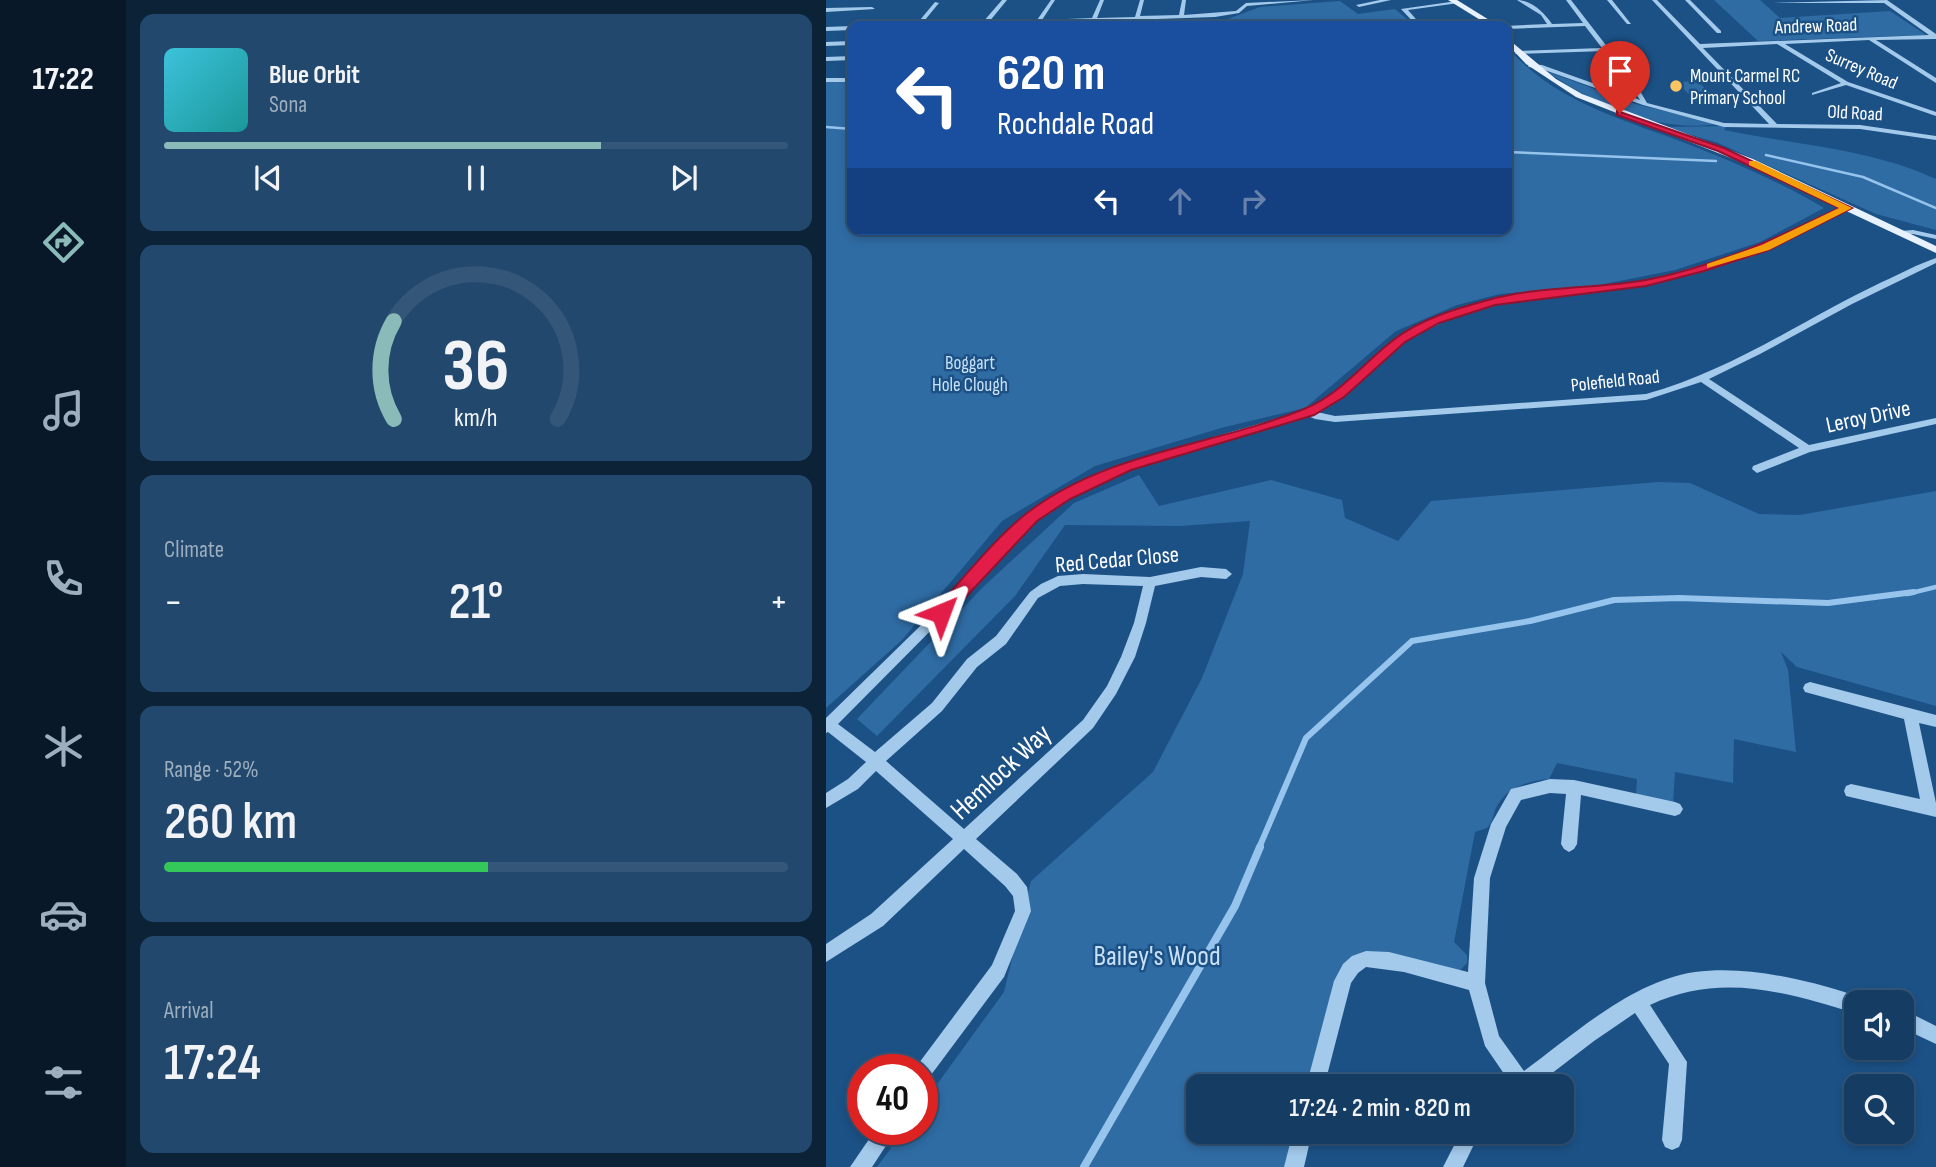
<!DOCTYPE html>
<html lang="en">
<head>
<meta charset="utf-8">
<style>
	:root { --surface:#153d64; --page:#22486d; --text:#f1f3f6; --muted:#9daebf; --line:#345678; --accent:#8bbbb9 }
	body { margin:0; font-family:"Sofia Sans Condensed",sans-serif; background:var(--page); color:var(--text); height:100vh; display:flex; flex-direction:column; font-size:26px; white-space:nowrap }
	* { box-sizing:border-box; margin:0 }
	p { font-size:23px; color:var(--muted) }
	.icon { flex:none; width:38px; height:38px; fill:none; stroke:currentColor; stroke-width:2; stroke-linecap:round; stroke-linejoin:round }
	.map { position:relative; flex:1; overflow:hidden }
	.drawer { display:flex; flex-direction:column; gap:14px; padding:14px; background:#0c2237; width:700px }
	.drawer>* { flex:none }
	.banner { position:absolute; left:21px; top:21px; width:665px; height:214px; border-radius:14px; box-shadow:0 4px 10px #0003,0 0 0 2px var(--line); background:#1a4fa0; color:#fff; overflow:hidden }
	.buttons { position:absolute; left:1018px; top:990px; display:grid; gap:14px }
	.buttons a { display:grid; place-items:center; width:70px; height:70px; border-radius:14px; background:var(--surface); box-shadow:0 4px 10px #0003,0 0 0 2px var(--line); font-size:35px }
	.speed { position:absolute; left:21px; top:1054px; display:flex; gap:14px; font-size:35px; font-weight:700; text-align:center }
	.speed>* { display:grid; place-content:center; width:91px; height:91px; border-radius:50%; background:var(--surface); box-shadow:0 4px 10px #0003,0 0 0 2px var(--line); line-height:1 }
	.speed .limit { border:10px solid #d22; background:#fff; color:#111 }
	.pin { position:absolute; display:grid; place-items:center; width:60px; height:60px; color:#fff; margin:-72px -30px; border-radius:50% 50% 50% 0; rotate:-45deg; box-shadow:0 0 7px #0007 }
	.pin .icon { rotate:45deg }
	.me { position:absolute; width:77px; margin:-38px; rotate:44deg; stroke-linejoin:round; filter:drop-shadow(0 0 5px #0008) }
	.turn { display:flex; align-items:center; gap:24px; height:147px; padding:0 35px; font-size:32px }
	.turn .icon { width:91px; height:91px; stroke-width:2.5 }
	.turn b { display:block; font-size:49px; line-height:60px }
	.lanes { display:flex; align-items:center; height:66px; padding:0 35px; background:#0003; justify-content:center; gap:35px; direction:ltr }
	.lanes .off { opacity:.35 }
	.big { font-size:52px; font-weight:600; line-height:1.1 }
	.drawer .card { flex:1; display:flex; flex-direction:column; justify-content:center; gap:10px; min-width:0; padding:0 24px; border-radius:14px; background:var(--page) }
	.drawer .dial { align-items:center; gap:0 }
	.dial svg { height:182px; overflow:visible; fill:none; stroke:var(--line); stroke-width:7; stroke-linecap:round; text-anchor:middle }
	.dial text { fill:var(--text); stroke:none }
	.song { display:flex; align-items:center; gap:21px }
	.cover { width:84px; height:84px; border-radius:10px; background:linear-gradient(135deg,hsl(190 70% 55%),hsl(180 70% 35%)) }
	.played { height:7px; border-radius:4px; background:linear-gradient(90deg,var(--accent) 70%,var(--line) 70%) }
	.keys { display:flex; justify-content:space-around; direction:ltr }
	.heat { display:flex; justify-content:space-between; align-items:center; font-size:38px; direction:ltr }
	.charge { height:10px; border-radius:5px; background:linear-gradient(90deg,#34c759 52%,var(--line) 0) }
	.trip { position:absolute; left:360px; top:1074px; width:388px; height:70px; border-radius:14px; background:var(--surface); box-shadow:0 4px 10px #0003,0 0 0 2px var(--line); font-weight:600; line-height:70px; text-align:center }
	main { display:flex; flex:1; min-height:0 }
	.tab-bar { display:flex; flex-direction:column; width:126px; justify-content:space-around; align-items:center; background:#081828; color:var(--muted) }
	.tab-bar .icon { width:49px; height:49px }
	.tab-bar .active { color:var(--accent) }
	.tab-bar b { font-size:32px; color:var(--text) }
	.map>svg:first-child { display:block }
	.green { fill:#2f6ca4 }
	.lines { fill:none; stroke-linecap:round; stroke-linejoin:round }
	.stream-far3 { stroke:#96c4ed; stroke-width:2.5 }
	.stream-far2 { stroke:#96c4ed; stroke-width:4.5 }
	.stream-far1 { stroke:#96c4ed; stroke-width:6 }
	.stream { stroke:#96c4ed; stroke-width:8 }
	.minor { fill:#a3c9eb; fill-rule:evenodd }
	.major { fill:#e8f2ff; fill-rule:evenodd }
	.route { fill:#e11d48; stroke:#92132f; stroke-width:2 }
	.slow { fill:#f59e0b }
	.poi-dot { fill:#fcc561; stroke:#1c5186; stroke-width:2.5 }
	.labels { text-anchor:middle; stroke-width:5; stroke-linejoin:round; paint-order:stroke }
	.far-street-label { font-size:19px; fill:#fff; stroke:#1c5186 }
	.far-poi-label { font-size:19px; fill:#fff; stroke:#1c5186; text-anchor:start }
	.far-park-label { font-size:19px; fill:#c8e1f8; stroke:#1c5186 }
	.street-label { font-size:23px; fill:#fff; stroke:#1c5186 }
	.near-street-label { font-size:28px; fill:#fff; stroke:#1c5186 }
	.near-park-label { font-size:28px; fill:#c8e1f8; stroke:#1c5186 }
</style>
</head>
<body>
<main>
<nav class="tab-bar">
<b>17:22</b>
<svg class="icon active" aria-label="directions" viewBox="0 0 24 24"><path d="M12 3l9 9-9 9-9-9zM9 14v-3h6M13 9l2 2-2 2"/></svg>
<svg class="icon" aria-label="music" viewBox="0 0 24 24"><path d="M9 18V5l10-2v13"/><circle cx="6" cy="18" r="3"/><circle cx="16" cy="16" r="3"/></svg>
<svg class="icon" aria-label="phone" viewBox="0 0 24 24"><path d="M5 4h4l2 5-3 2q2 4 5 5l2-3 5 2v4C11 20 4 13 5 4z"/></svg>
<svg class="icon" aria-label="climate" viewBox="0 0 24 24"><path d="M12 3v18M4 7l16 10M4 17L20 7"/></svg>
<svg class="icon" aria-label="car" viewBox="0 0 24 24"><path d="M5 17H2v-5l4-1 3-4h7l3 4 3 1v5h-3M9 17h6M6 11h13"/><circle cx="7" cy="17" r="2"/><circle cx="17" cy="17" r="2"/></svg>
<svg class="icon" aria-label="filters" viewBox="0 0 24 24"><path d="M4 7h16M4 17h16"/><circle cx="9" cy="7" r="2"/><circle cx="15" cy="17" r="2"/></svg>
</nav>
<section class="drawer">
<div class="card">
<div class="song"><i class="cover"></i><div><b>Blue Orbit</b><p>Sona</p></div></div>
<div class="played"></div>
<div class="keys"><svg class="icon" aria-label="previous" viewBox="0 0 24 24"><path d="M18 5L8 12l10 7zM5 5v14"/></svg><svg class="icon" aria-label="pause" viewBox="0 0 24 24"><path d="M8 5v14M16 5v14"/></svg><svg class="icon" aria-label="next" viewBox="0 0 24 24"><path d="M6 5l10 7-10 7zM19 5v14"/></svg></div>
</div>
<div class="card dial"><svg viewBox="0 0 100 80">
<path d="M14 69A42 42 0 1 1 86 69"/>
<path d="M14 69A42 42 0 0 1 14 26" stroke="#8bbbb9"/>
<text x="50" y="56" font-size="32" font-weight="700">36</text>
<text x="50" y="72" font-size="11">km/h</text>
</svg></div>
<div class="card"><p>Climate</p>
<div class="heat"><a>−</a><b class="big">21°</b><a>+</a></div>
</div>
<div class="card"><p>Range · 52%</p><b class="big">260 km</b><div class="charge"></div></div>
<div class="card"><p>Arrival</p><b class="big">17:24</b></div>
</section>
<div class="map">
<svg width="1110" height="1167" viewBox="0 0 1110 1167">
	<rect width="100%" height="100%" fill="#1c5186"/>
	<g class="green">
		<path d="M888,0H934L954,18L1064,11L1100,35L932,41Z"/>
		<path d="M514,1L532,14L569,9L589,26H239L399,20L434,7Z"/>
		<path d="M681,47C733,106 802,120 872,148C912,164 962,186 998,208L934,242L849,270L768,286L674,294L631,305L570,331L479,408L395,428L269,466L176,521L76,640L0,708V82H26V229H681Z"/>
		<path d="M720,71L809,104L892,124C831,133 769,105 720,71Z"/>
		<path d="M872,81L892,102L871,103L851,82Z"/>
		<path d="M900,126L898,130C969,145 1043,148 1110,179V230L1050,214L892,143L840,127Z"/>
		<path d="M313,475L333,506L445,480L516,500L519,518L572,541L605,501L832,482L864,483L933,514L974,515L1110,491V706L971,667L955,652L962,670L970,752L908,739L907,783L849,772L847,804L810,796L811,779L731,763L723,779C702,781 680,787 670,808C667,815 667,822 661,828L649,832L628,942L641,955V963L632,972L534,954L483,1087H373V1132H470L461,1167H51L79,1129H96V1105L178,992L205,881L327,772L376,678L417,574L424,521L354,526L239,525L189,596L51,736L31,719L155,589L248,503Z"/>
	</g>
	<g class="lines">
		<g class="stream-far3">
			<path d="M0,127L26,129"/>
			<path d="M681,152L890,161"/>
			<path d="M940,155L1037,177L1110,208"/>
		</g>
		<path class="stream-far2" d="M1081,594L1110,587"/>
		<path class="stream-far1" d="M433,848L480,738L586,641L704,621L788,600L853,598L1002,603L1088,592"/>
		<path class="stream" d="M258,1167L409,906L434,847"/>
		<g class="minor">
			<path d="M176,0H181L163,22L211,20L225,0H229L216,20L266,18L274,0H278L271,18L309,17L314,0H318L314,16L353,15L356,0H360L358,15L410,11L420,3L488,0L421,6L413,13L389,17L214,23L212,26H208L209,24L160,26H101L157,22Z"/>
			<path d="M554,0H565L533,7L530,5Z"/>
			<path d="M691,0C705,0 718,12 726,24L757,23L740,0H745L810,84L821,103L898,123L943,124L826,0H831L874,44L1103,35L1058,3H947L1061,0L1110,34V39L1050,40L1110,78V83L1043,40L959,44L1022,82L1110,112V116L1020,85L986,95V93L1015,83L951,44L877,48L951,124L1034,125L1110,136V140L1034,129L898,127L817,105L713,68L702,67L704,64L716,65L814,100L805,86L779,51L689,54L691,51L776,48L759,26L681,29L679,26L721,24L715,15Z"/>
			<path d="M781,0H786L805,24H801Z"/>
			<path d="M859,0H864L895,31V33H891Z"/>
			<path d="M631,1L633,3L582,10L596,26H591L575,9Z"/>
			<path d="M109,2L113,3L94,26H89Z"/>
			<path d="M0,8L46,7L49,9L0,12Z"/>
			<path d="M26,26V30L0,31V27Z"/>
			<path d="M26,41V45L0,46V42Z"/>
			<path d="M26,56V60L0,61V57Z"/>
			<rect x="0" y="78" width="26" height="4"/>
			<path d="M1018,206L1025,208L927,256L851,278L820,286L668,305L630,315L578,342L517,396L491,412L509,416L820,394C905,371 978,319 1056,282C1074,274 1092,264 1110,258V263L1026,304L934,354L883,379L983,445L1110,418V424L984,452L931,473L926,469L927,466L973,448L875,382L820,400L509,422L489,419L482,416L304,470L243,498L209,521L138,597L12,724L49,752L106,703L141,659L170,636L204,592L215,584L232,576L257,574L324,577L375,567L400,569L406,574L400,579L375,577L329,586L320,623L309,657L290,694L267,728L150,839L191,874L201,887L205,911L178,977L102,1079L96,1082V1069H88L90,1067L166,965L189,911L187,896L179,886L138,849L57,926L0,962V944L45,914L127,839L50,771L32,789L0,808V793L22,779L40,762L2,732L0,733V718L130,591L201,515L235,492L296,464L480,410L511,392L572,338L624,311L668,299L820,280L845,274L921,252ZM257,584L317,586L308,623L295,657L281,686L257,720L138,829L60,761L116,711L151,667L180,644L212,598L234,586Z"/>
			<path d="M1087,230L1110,235V239L1087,234L1074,235L1070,233L1074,231Z"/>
			<path d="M984,682L1110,715V727L1093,723L1110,803V817L1020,796L1018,791L1020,786L1025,784L1094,799L1078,719L979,692L977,688L979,684Z"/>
			<path d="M724,779L748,780L849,802L854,804L857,809L854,814L849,816L755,795L751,844L748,849L743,852L738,849L735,844L740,794L724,793L695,800L680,827L664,878L659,983L673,1036L698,1071C747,1035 806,981 869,972C899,968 929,971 960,977C985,982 1013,989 1037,999L1039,1003H1031V1014C961,992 894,972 824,1005L861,1062L856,1140L853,1147L846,1150L839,1147L836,1140L843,1064L809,1013L768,1041L708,1087H684L685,1084L659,1046L643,990L578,972L540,967L532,973L525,983L498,1087H480L508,981L517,964L526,956L540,951L563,952L642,972L648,878L665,824L685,789Z"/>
			<path d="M1076,1009L1110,1026V1044L1076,1028Z"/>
			<path d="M50,1129H71L46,1167H24Z"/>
			<path d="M467,1132H486L478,1167H458Z"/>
			<path d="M635,1132H654L637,1167H617Z"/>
		</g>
		<g class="major">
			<path d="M622,0H631L673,26H664Z"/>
			<path d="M681,38L730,79L756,94L927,159L1110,246V253L920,164L750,97L700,64L681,44Z"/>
		</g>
	</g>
	<path class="route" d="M791,111L898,148L1026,208L943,250L878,271L820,286L669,305L613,323L579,342L518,397L488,415L305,470L244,499L211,521L121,617H110V608C137,579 170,537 201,513C282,451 387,446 478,409C514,395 539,361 570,338C597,318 630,309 662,300C712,286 769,289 820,280C888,267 951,238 1013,208L892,151L791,115Z"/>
	<path class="slow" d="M923,161H930L1026,208L943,250L881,268V264L936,245L1013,208L923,165Z"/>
	<circle class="poi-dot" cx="850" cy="86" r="7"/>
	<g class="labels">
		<g class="far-street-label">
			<text transform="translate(990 25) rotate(-2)" y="7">Andrew Road</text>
			<text transform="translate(1036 68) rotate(23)" y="7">Surrey Road</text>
			<text transform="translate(1029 112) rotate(3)" y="7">Old Road</text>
			<text transform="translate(789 380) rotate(-6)" y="7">Polefield Road</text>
		</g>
		<g class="far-poi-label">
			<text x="864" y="82">Mount Carmel RC<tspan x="864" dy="22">Primary School</tspan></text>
		</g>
		<g class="far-park-label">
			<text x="144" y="369">Boggart<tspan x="144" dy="22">Hole Clough</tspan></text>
		</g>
		<g class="street-label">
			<text transform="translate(1042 416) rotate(-12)" y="8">Leroy Drive</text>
			<text transform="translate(291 559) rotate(-5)" y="8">Red Cedar Close</text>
		</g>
		<g class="near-street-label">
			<text transform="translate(174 771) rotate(-43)" y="10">Hemlock Way</text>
		</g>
		<g class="near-park-label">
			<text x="331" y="965">Bailey's Wood</text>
		</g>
	</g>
</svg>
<div class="buttons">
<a><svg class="icon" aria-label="sound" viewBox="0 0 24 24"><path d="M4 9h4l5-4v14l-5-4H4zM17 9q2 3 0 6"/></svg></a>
<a><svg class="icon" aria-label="search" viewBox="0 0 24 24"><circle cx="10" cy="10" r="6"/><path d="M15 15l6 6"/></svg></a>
</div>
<div class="speed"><div class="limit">40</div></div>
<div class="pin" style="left:794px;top:113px;background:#d93025"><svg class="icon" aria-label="arrive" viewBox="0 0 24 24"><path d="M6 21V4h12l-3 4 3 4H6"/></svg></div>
<svg class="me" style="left:115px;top:613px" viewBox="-20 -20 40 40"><path d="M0-17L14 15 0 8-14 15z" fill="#e11d48" stroke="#fff" stroke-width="4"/></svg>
<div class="trip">17:24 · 2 min · 820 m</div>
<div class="banner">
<div class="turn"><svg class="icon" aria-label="left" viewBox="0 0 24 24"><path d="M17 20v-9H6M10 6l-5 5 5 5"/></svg><div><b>620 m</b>Rochdale Road</div></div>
<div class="lanes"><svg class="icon" aria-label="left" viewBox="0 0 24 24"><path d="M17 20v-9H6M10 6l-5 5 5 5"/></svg><svg class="icon off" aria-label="ahead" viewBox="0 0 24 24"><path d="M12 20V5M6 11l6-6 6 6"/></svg><svg class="icon off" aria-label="right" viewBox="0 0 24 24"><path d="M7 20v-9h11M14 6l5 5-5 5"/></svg></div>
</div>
</div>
</main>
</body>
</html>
